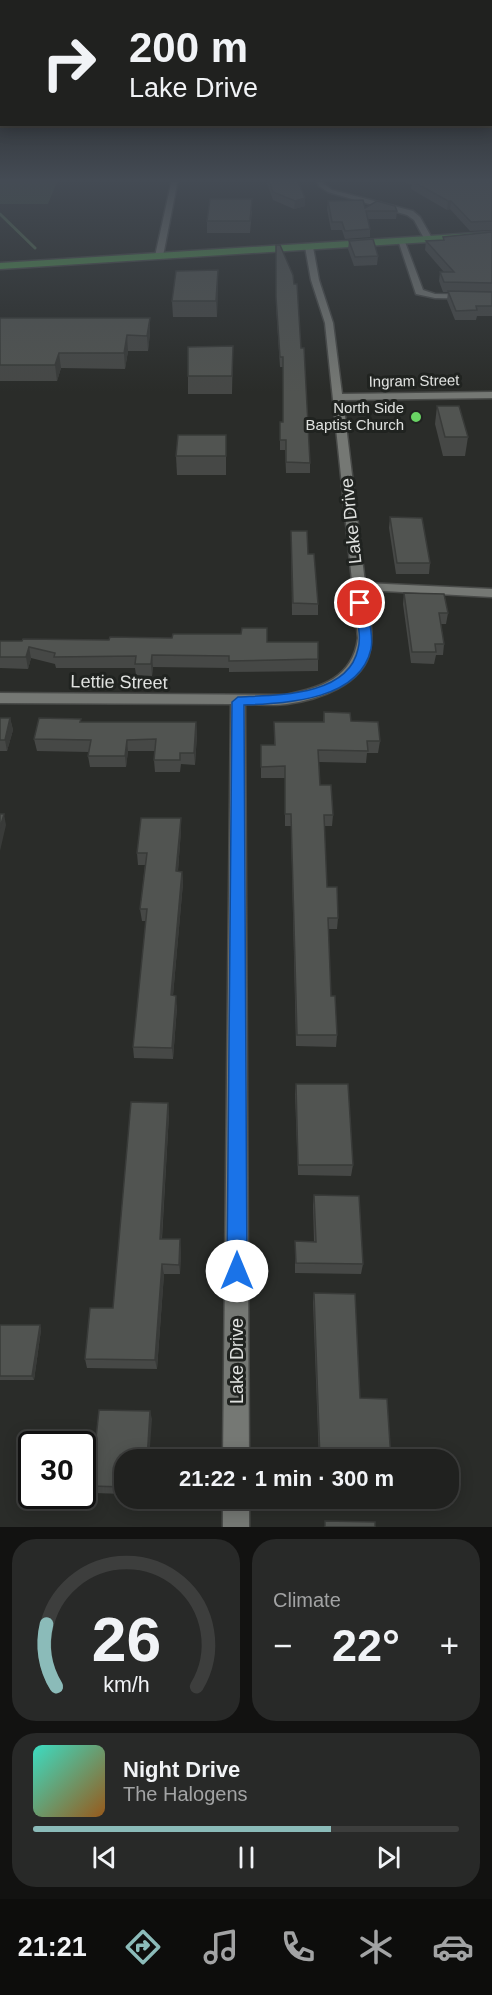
<!DOCTYPE html>
<html lang="en">
<head>
<meta charset="utf-8">
<style>
	:root { --surface:#20211f; --page:#282928; --text:#f1f3f6; --muted:#a2a3a4; --line:#3d3e3d; --accent:#8bbbb9 }
	body { margin:0; font-family:Helvetica,sans-serif; background:var(--page); color:var(--text); height:100vh; display:flex; flex-direction:column; font-size:22px; white-space:nowrap }
	* { box-sizing:border-box; margin:0 }
	p { font-size:20px; color:var(--muted) }
	.icon { flex:none; width:33px; height:33px; fill:none; stroke:currentColor; stroke-width:2; stroke-linecap:round; stroke-linejoin:round }
	.map { position:relative; height:1527px; overflow:hidden }
	.panel { display:flex; flex-direction:column; gap:12px; padding:12px; background:#121211; flex:1 }
	.panel>* { flex:none }
	.top-card { position:absolute; left:0px; top:0px; width:492px; height:126px; box-shadow:0 3px 15px #0003,0 0 0 2px var(--line); background:#20211f; color:var(--text); overflow:hidden }
	.speed { position:absolute; left:18px; top:1431px; display:flex; gap:12px; font-size:30px; font-weight:700; text-align:center }
	.speed>* { display:grid; place-content:center; width:78px; height:78px; border-radius:50%; background:var(--surface); box-shadow:0 3px 15px #0003,0 0 0 2px var(--line); line-height:1 }
	.speed .limit { border:3px solid #111; border-radius:9px; background:#fff; color:#111 }
	.pin { position:absolute; display:grid; place-items:center; width:51px; height:51px; color:#fff; margin:-26px; border:3px solid #fff; border-radius:50%; box-shadow:0 2px 6px #0007 }
	.me { position:absolute; width:66px; margin:-33px; rotate:0deg; stroke-linejoin:round; filter:drop-shadow(0 0 4px #0008) }
	.turn { display:flex; align-items:center; gap:21px; height:126px; padding:0 30px; font-size:27px }
	.turn .icon { width:78px; height:78px; stroke-width:2.5 }
	.turn b { display:block; font-size:42px; line-height:51px }
	.big { font-size:45px; font-weight:700; line-height:1.1 }
	.panel .widget { flex:1; display:flex; flex-direction:column; justify-content:center; gap:9px; min-width:0; padding:0 21px; border-radius:24px; background:var(--page) }
	.panel .dial { align-items:center; gap:0 }
	.dial svg { height:156px; overflow:visible; fill:none; stroke:var(--line); stroke-width:7; stroke-linecap:round; text-anchor:middle }
	.dial text { fill:var(--text); stroke:none }
	.song { display:flex; align-items:center; gap:18px }
	.cover { width:72px; height:72px; border-radius:9px; background:linear-gradient(135deg,hsl(170 70% 55%),hsl(30 70% 35%)) }
	.played { height:6px; border-radius:3px; background:linear-gradient(90deg,var(--accent) 70%,var(--line) 70%) }
	.keys { display:flex; justify-content:space-around; direction:ltr }
	.heat { display:flex; justify-content:space-between; align-items:center; font-size:33px; direction:ltr }
	.panel .tiles { flex:1; display:grid; gap:12px; grid-template-columns:1fr 1fr }
	.widget:last-child { grid-column:span 2 }
	.trip { position:absolute; left:114px; top:1449px; width:345px; height:60px; border-radius:24px; background:var(--surface); box-shadow:0 3px 15px #0003,0 0 0 2px var(--line); font-weight:700; line-height:60px; text-align:center }
	.tab-bar { display:flex; height:96px; justify-content:space-around; align-items:center; background:#0d0d0c; color:var(--muted) }
	.tab-bar .icon { width:42px; height:42px }
	.tab-bar .active { color:var(--accent) }
	.tab-bar b { font-size:27px; color:var(--text) }
	.map>svg:first-child { display:block }
	.green { fill:#3e4f3d }
	.lines { fill:none; stroke-linecap:round; stroke-linejoin:round }
	.stream { stroke:#557153; stroke-width:3 }
	.minor-casing { stroke:#484a48; stroke-width:3 }
	.primary-casing { stroke:#484a48; stroke-width:3 }
	.minor { fill:#757874; fill-rule:evenodd }
	.primary { fill:#51934f; fill-rule:evenodd }
	.wall { fill:#464846 }
	.shaded-wall { fill:#393b39 }
	.building { fill:#515451; stroke:#393b39; stroke-width:1.5 }
	.route { fill:#1a73e8; stroke:#114b97; stroke-width:1.5 }
	.poi-dot { fill:#69d464; stroke:#202320; stroke-width:2 }
	.labels { text-anchor:middle; stroke-width:6; stroke-linejoin:round; paint-order:stroke }
	.far-street-label { font-size:15px; fill:#e0e2e0; stroke:#202320 }
	.far-poi-label { font-size:15px; fill:#e0e2e0; stroke:#202320; text-anchor:end }
	.street-label { font-size:18px; fill:#e0e2e0; stroke:#202320 }
</style>
</head>
<body>
<div class="map">
<svg width="492" height="1527" viewBox="0 0 492 1527">
	<rect width="100%" height="100%" fill="#2a2c29"/>
	<path class="green" d="M0,179H58L48,204H0Z"/>
	<g class="lines">
		<path class="stream" d="M0,214L35,248"/>
		<g class="minor-casing">
			<g id="minor">
				<path d="M172,179H178L163,256L159,258L155,256Z"/>
				<path d="M316,179H322L324,184L332,190L413,211L420,217L433,240L426,242L414,220L407,215L328,192L319,186Z"/>
				<path d="M398,240L405,242L423,290L435,294L492,295V299L435,298L416,294Z"/>
				<path d="M309,245L313,247L319,280L333,323L342,394L492,392V398L343,400L365,583L492,589V597L366,590C368,609 374,631 370,650C364,685 317,700 287,704C273,706 259,704 245,704L249,1460H223L231,704L0,703V693L285,695C321,688 353,678 358,638L325,323L311,280L305,247Z"/>
				<rect x="223" y="1498" width="26" height="29"/>
			</g>
		</g>
		<g class="primary-casing">
			<path id="primary" d="M492,232V238L0,269V263Z"/>
		</g>
		<use href="#minor" class="minor"/>
		<use href="#primary" class="primary"/>
	</g>
	<g class="wall">
		<path d="M21,179H42L41,183H22Z"/>
		<path d="M267,179H297L305,206L294,209L273,200L267,183Z"/>
		<path d="M399,179H492V230L470,231L450,209L447,210L411,189L412,184L399,181Z"/>
		<path d="M328,201L365,208L397,211L396,219H368L370,229V237L345,239L342,230H331L327,209Z"/>
		<path d="M252,211L250,233H207V221Z"/>
		<path d="M492,232V316H477L476,320H455L447,300L448,292H443L439,281L440,272H444L425,250L426,241L443,240V237Z"/>
		<path d="M349,241L378,256L377,265L354,266L348,249Z"/>
		<path d="M276,245L294,284L301,348L310,463V473H286L285,450H280V422H283V367H280L276,306Z"/>
		<path d="M218,270L217,317H173L172,301Z"/>
		<path d="M0,318L150,333L148,351H128L125,369L61,368L57,381H0Z"/>
		<path d="M233,346L232,394H188V376Z"/>
		<path d="M437,406L468,437L465,456H443L435,424Z"/>
		<path d="M226,435V475H177L176,456Z"/>
		<path d="M390,517L430,563L429,574H396L389,528Z"/>
		<path d="M291,531L308,554L318,604V615H292Z"/>
		<path d="M404,593L448,613L446,624H441L444,644L443,655H436L434,664L411,663L403,604Z"/>
		<path d="M0,641L267,642L318,659V671L229,672V668L153,667L152,676L136,675L135,668H56L55,664L31,658L28,669L0,668Z"/>
		<path d="M324,712L351,721L380,741L378,753H367L366,763L319,762L320,785L333,815L332,826H324L327,887L338,918L337,929H328L331,996L337,1035L336,1047L296,1046L291,826H285V778H261V745H274V722H323Z"/>
		<path d="M0,718H10L13,730L7,751H0Z"/>
		<path d="M81,722H196L197,734L195,765L181,764L180,772H155L154,760L155,751H128L126,767H90L88,756L89,752L37,751L34,739Z"/>
		<path d="M181,830L178,871L182,872L183,883L173,995L177,1007L173,1059L134,1058L133,1047L146,921H142L140,909L145,865H138L137,853Z"/>
		<path d="M296,1084L353,1165L351,1176L298,1175L295,1094Z"/>
		<path d="M168,1103L169,1114L162,1239L181,1249L180,1274H164L157,1369L87,1368L85,1359L113,1308Z"/>
		<path d="M314,1195L363,1264L361,1274L295,1273V1241L314,1242L313,1205Z"/>
		<path d="M314,1293L360,1398L391,1460H319L313,1302Z"/>
		<path d="M0,1325H40L41,1330L34,1380H0Z"/>
		<path d="M152,1419L124,1460V1494L94,1493L91,1486Z"/>
	</g>
	<g class="shaded-wall">
		<path d="M305,198V206L294,209L295,201Z"/>
		<path d="M448,201H451L450,209L447,210Z"/>
		<path d="M218,270V286L217,317L216,301Z"/>
		<path d="M150,318V333L148,351L147,336Z"/>
		<path d="M127,335L128,351L125,369L124,353Z"/>
		<path d="M59,353L61,368L57,381L55,365Z"/>
		<path d="M29,647L31,658L28,669L26,657Z"/>
		<path d="M152,655L153,667L152,676L151,664Z"/>
		<path d="M10,718L13,730L7,751L5,740Z"/>
		<path d="M196,722L197,734L195,765L194,753Z"/>
		<path d="M127,740L128,751L126,767L125,756Z"/>
		<path d="M4,814L6,825L0,851V828Z"/>
		<path d="M181,818V830L177,883L176,871Z"/>
		<path d="M182,872L183,883L172,1007L171,995Z"/>
		<path d="M176,996L177,1007L173,1059L172,1048Z"/>
		<path d="M168,1103L169,1114L161,1249L160,1239Z"/>
		<path d="M180,1239L181,1249L180,1274L179,1265Z"/>
		<path d="M162,1264L164,1274L157,1369L155,1360Z"/>
		<path d="M40,1325L41,1330L34,1380L32,1376Z"/>
		<path d="M150,1411L152,1419L149,1460H147Z"/>
	</g>
	<g class="building">
		<path d="M268,179H297L305,198L295,201L273,192Z"/>
		<path d="M417,179H492V221L471,222L451,201H448L412,181Z"/>
		<path d="M210,199H252L250,221H207Z"/>
		<path d="M363,200L365,208L377,201L395,206L397,211H366L370,229L345,231L342,222H332L328,201Z"/>
		<path d="M492,232V283L444,282L440,272H454L426,241L444,240L443,237Z"/>
		<path d="M373,239L378,256L355,257L349,241Z"/>
		<path d="M276,245H280L293,275L294,284H297L301,348H304L310,463L286,462V440H280V422H283V357H280L276,297Z"/>
		<path d="M218,270L216,301H172L176,271Z"/>
		<path d="M448,291L492,292V306H476L477,310L456,311Z"/>
		<path d="M0,318H150L147,336L127,335L124,353H59L55,365H0Z"/>
		<path d="M233,346L232,376H188V347Z"/>
		<path d="M437,406H459L468,437H445Z"/>
		<path d="M178,435H226V456H176Z"/>
		<path d="M390,517L422,518L430,563H397Z"/>
		<path d="M291,531H307L308,554H314L318,604L293,603Z"/>
		<path d="M404,593L444,594L448,613H439L444,644H435L436,652H412Z"/>
		<path d="M242,628H267V642H318V659L229,661V656L152,655L151,664H135L136,656L54,657L55,653L29,647L26,657H0V641H22L23,639L109,640L110,637L172,638L173,634H241Z"/>
		<path d="M324,712L350,713L351,721L378,722L380,741H367L368,751L318,750L320,785H331L333,815H324L327,887H337L338,918H328L331,996H335L337,1035H297L291,814H285V766L261,767V745H275L274,722H324Z"/>
		<path d="M0,718H10L5,740H0Z"/>
		<path d="M39,718L81,719L80,722H196L194,753H180V760H154L156,739L127,740L125,756H88L91,740L34,739Z"/>
		<path d="M0,814H4L0,828Z"/>
		<path d="M141,818H181L176,871L182,872L171,995L176,996L172,1048L133,1047L147,909H140L147,853H137Z"/>
		<path d="M296,1084H348L353,1165H298Z"/>
		<path d="M131,1102L168,1103L160,1239H180L179,1265L162,1264L155,1360L85,1359L90,1308H113Z"/>
		<path d="M314,1195L359,1196L363,1264L296,1263L295,1241L316,1242Z"/>
		<path d="M314,1293L355,1294L360,1398L387,1399L391,1460H320Z"/>
		<path d="M0,1325H40L32,1376H0Z"/>
		<path d="M99,1410L150,1411L147,1460H124V1487L91,1486Z"/>
		<path d="M325,1521L375,1522V1527H325Z"/>
	</g>
	<linearGradient id="sky" x2="0" y2="1"><stop stop-color="#171817"/><stop offset="0.46" stop-color="#444b54"/><stop offset="1" stop-color="#444b54" stop-opacity="0"/></linearGradient>
	<rect width="492" height="392" fill="url(#sky)"/>
	<path class="route" d="M360,600L366,603C368,617 374,635 371,649C359,701 286,703 244,705L247,1271L244,1278L237,1281L230,1278L227,1271L232,702L238,697C275,695 348,697 358,649C362,635 356,617 355,603Z"/>
	<circle class="poi-dot" cx="416" cy="417" r="6"/>
	<g class="labels">
		<g class="far-street-label">
			<text transform="translate(414 381) rotate(-1)" y="5">Ingram Street</text>
		</g>
		<g class="far-poi-label">
			<text x="404" y="413">North Side<tspan x="404" dy="17">Baptist Church</tspan></text>
		</g>
		<g class="street-label">
			<text transform="translate(351 521) rotate(-96)" y="6">Lake Drive</text>
			<text transform="translate(119 682) rotate(1)" y="6">Lettie Street</text>
			<text transform="translate(237 1361) rotate(-90)" y="6">Lake Drive</text>
		</g>
	</g>
</svg>
<div class="speed"><div class="limit">30</div></div>
<div class="pin" style="left:360px;top:603px;background:#d93025"><svg class="icon" aria-label="arrive" viewBox="0 0 24 24"><path d="M6 21V4h12l-3 4 3 4H6"/></svg></div>
<svg class="me" style="left:237px;top:1271px" viewBox="-20 -20 40 40"><circle r="19" fill="#fff"/><path d="M0-13L10 11 0 6-10 11z" fill="#1a73e8"/></svg>
<div class="trip">21:22 · 1 min · 300 m</div>
<div class="top-card">
<div class="turn"><svg class="icon" aria-label="right" viewBox="0 0 24 24"><path d="M7 20v-9h11M14 6l5 5-5 5"/></svg><div><b>200 m</b>Lake Drive</div></div>
</div>
</div>
<section class="panel">
<div class="tiles">
<div class="widget dial"><svg viewBox="0 0 100 80">
<path d="M14 69A42 42 0 1 1 86 69"/>
<path d="M14 69A42 42 0 0 1 9 37" stroke="#8bbbb9"/>
<text x="50" y="56" font-size="32" font-weight="700">26</text>
<text x="50" y="72" font-size="11">km/h</text>
</svg></div>
<div class="widget"><p>Climate</p>
<div class="heat"><a>−</a><b class="big">22°</b><a>+</a></div>
</div>
<div class="widget">
<div class="song"><i class="cover"></i><div><b>Night Drive</b><p>The Halogens</p></div></div>
<div class="played"></div>
<div class="keys"><svg class="icon" aria-label="previous" viewBox="0 0 24 24"><path d="M18 5L8 12l10 7zM5 5v14"/></svg><svg class="icon" aria-label="pause" viewBox="0 0 24 24"><path d="M8 5v14M16 5v14"/></svg><svg class="icon" aria-label="next" viewBox="0 0 24 24"><path d="M6 5l10 7-10 7zM19 5v14"/></svg></div>
</div>
</div>
</section>
<nav class="tab-bar">
<b>21:21</b>
<svg class="icon active" aria-label="directions" viewBox="0 0 24 24"><path d="M12 3l9 9-9 9-9-9zM9 14v-3h6M13 9l2 2-2 2"/></svg>
<svg class="icon" aria-label="music" viewBox="0 0 24 24"><path d="M9 18V5l10-2v13"/><circle cx="6" cy="18" r="3"/><circle cx="16" cy="16" r="3"/></svg>
<svg class="icon" aria-label="phone" viewBox="0 0 24 24"><path d="M5 4h4l2 5-3 2q2 4 5 5l2-3 5 2v4C11 20 4 13 5 4z"/></svg>
<svg class="icon" aria-label="climate" viewBox="0 0 24 24"><path d="M12 3v18M4 7l16 10M4 17L20 7"/></svg>
<svg class="icon" aria-label="car" viewBox="0 0 24 24"><path d="M5 17H2v-5l4-1 3-4h7l3 4 3 1v5h-3M9 17h6M6 11h13"/><circle cx="7" cy="17" r="2"/><circle cx="17" cy="17" r="2"/></svg>
</nav>
</body>
</html>
